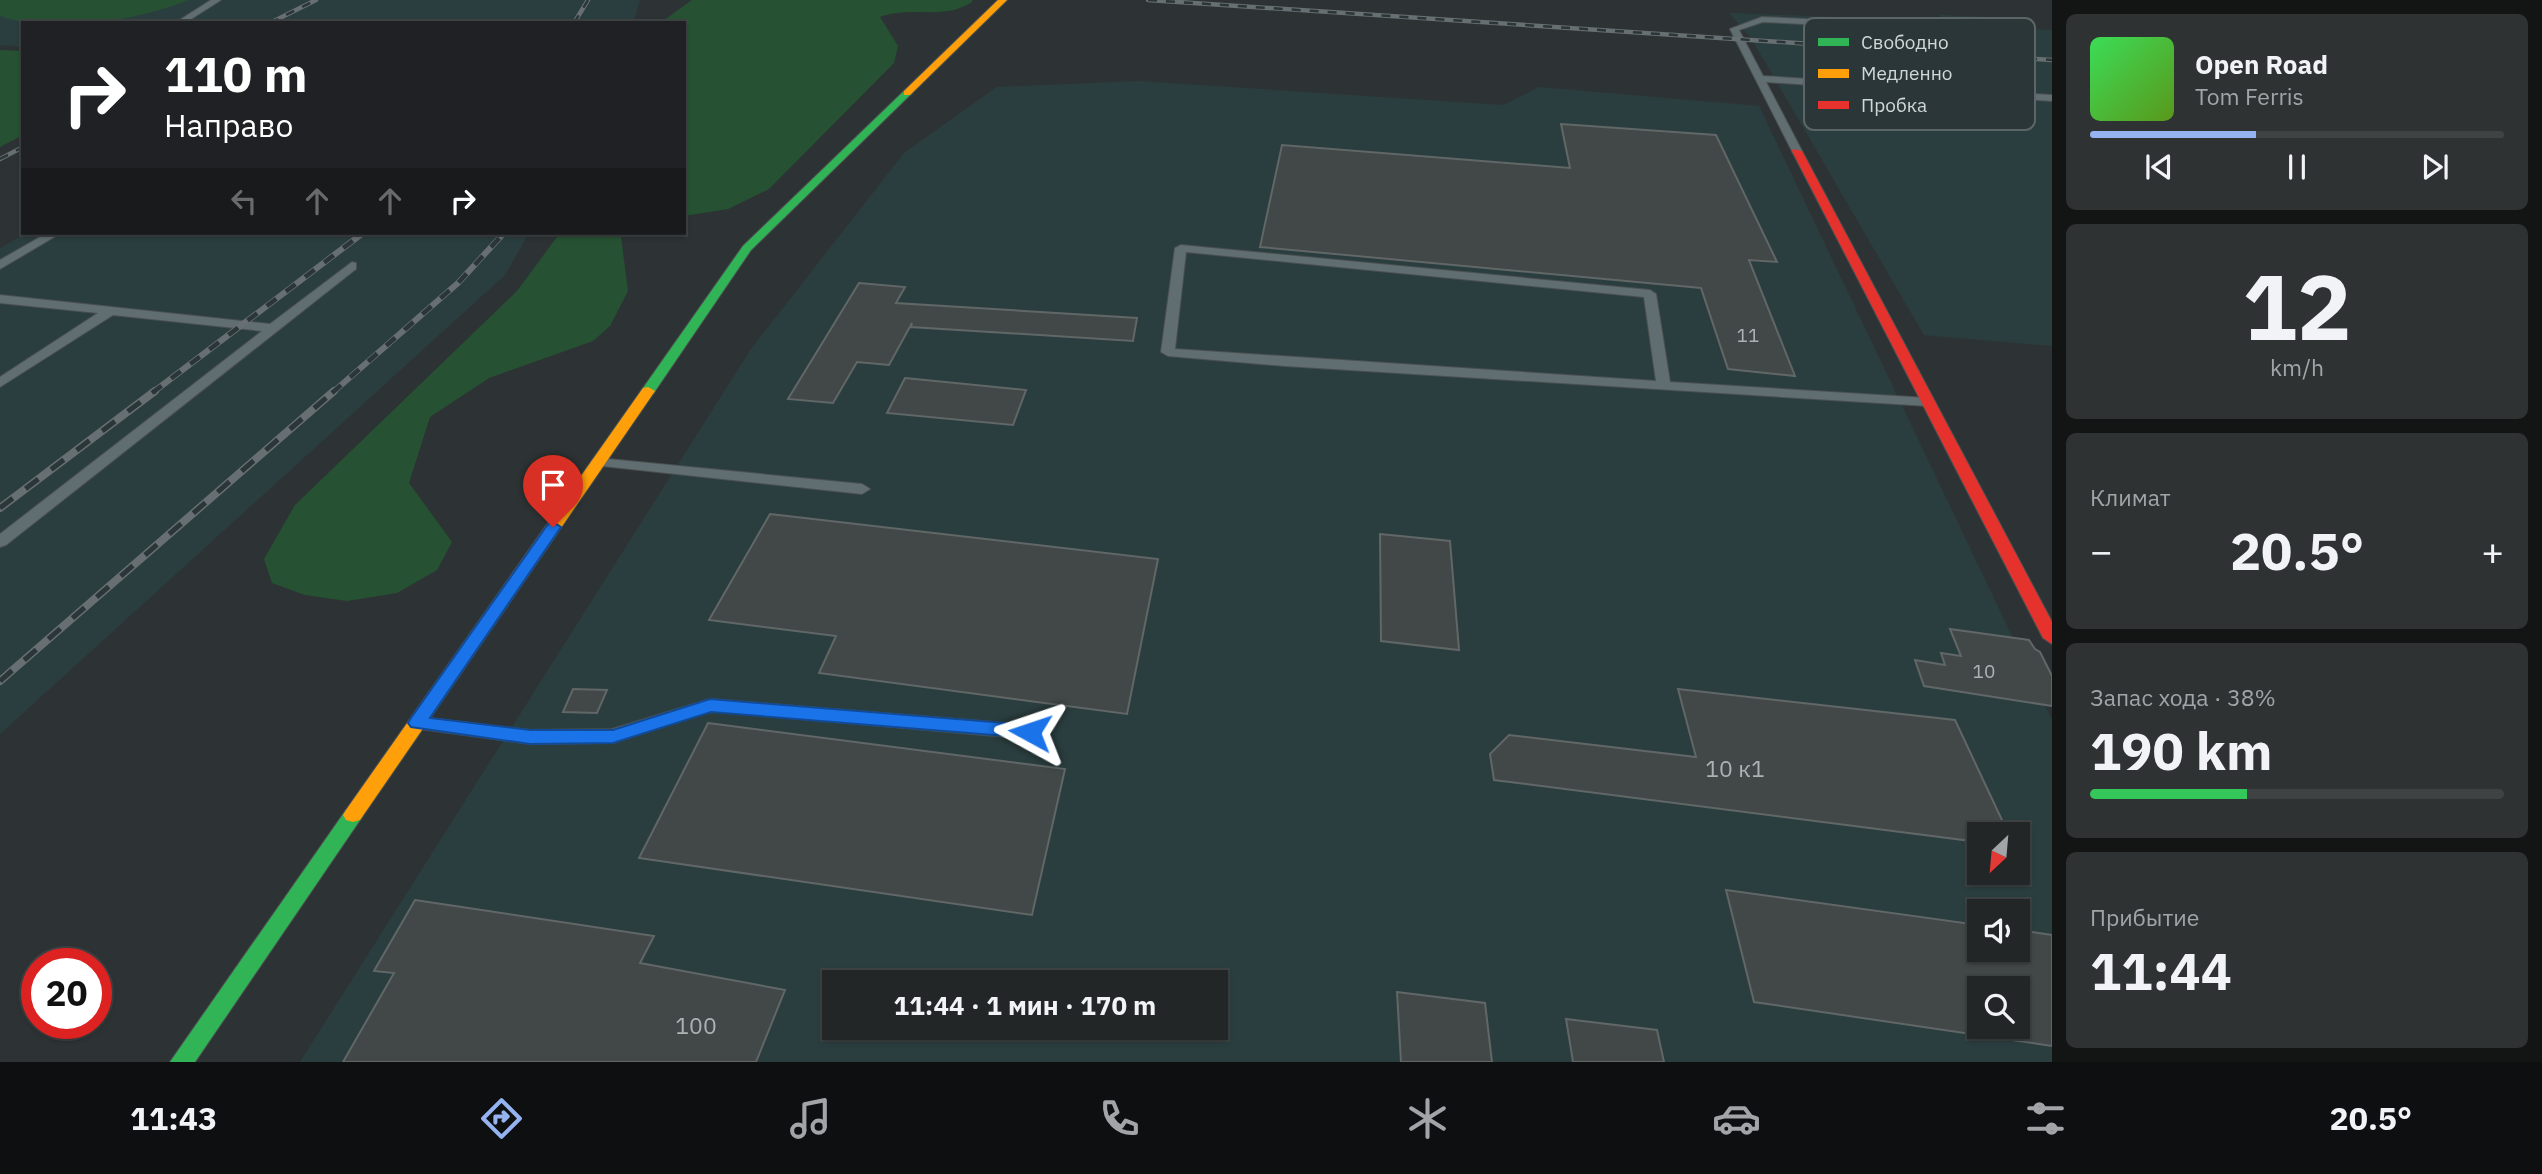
<!DOCTYPE html>
<html lang="ru">
<head>
<meta charset="utf-8">
<style>
	:root { --surface:#222627; --page:#2e3233; --text:#f1f3f6; --muted:#a2a5a7; --line:#3f4344; --accent:#95b2f1 }
	body { margin:0; font-family:"IBM Plex Sans",sans-serif; background:var(--page); color:var(--text); height:100vh; display:flex; flex-direction:column; font-size:26px; white-space:nowrap }
	* { box-sizing:border-box; margin:0 }
	p { font-size:23px; color:var(--muted) }
	.icon { flex:none; width:38px; height:38px; fill:none; stroke:currentColor; stroke-width:2; stroke-linecap:round; stroke-linejoin:round }
	.map { position:relative; flex:1; overflow:hidden }
	.details { display:flex; flex-direction:column; gap:14px; padding:14px; background:#131515; width:490px }
	.details>* { flex:none }
	.banner { position:absolute; left:21px; top:21px; width:665px; height:214px; border-radius:0px; box-shadow:0 2px 5px #0004,0 0 0 2px var(--line); background:#202124; color:#fff; overflow:hidden }
	.needle { width:46px; rotate:206deg }
	.buttons { position:absolute; left:1967px; top:822px; display:grid; gap:14px }
	.buttons a { display:grid; place-items:center; width:63px; height:63px; border-radius:0px; background:var(--surface); box-shadow:0 2px 5px #0004,0 0 0 2px var(--line); font-size:35px }
	.speed { position:absolute; left:21px; top:948px; display:flex; gap:14px; font-size:35px; font-weight:700; text-align:center }
	.speed>* { display:grid; place-content:center; width:91px; height:91px; border-radius:50%; background:var(--surface); box-shadow:0 2px 5px #0004,0 0 0 2px var(--line); line-height:1 }
	.speed .limit { border:10px solid #d22; background:#fff; color:#111 }
	.pin { position:absolute; display:grid; place-items:center; width:60px; height:60px; color:#fff; margin:-72px -30px; border-radius:50% 50% 50% 0; rotate:-45deg; box-shadow:0 0 7px #0007 }
	.pin .icon { rotate:45deg }
	.me { position:absolute; width:77px; margin:-38px; rotate:275deg; stroke-linejoin:round; filter:drop-shadow(0 0 5px #0008) }
	.turn { display:flex; align-items:center; gap:24px; height:147px; padding:0 28px; font-size:32px }
	.turn .icon { width:91px; height:91px; stroke-width:2.5 }
	.turn b { display:block; font-size:49px; line-height:60px }
	.lanes { display:flex; align-items:center; height:66px; padding:0 28px; background:#0003; justify-content:center; gap:35px; direction:ltr }
	.lanes .off { opacity:.35 }
	.big { font-size:52px; font-weight:700; line-height:1.1 }
	.details .card { flex:1; display:flex; flex-direction:column; justify-content:center; gap:10px; min-width:0; padding:0 24px; border-radius:10px; background:var(--page) }
	.details .dial { align-items:center; gap:0 }
	.dial b { font-size:91px; line-height:1 }
	.song { display:flex; align-items:center; gap:21px }
	.cover { width:84px; height:84px; border-radius:10px; background:linear-gradient(135deg,hsl(130 70% 55%),hsl(90 70% 35%)) }
	.played { height:7px; border-radius:4px; background:linear-gradient(90deg,var(--accent) 40%,var(--line) 40%) }
	.keys { display:flex; justify-content:space-around; direction:ltr }
	.heat { display:flex; justify-content:space-between; align-items:center; font-size:38px; direction:ltr }
	.charge { height:10px; border-radius:5px; background:linear-gradient(90deg,#34c759 38%,var(--line) 0) }
	.trip { position:absolute; left:822px; top:970px; width:406px; height:70px; border-radius:0px; background:var(--surface); box-shadow:0 2px 5px #0004,0 0 0 2px var(--line); font-weight:700; line-height:70px; text-align:center }
	.tabs { display:flex; height:112px; justify-content:space-around; align-items:center; background:#0e0f10; color:var(--muted) }
	.tabs .icon { width:49px; height:49px }
	.tabs .current { color:var(--accent) }
	.tabs b { font-size:32px; color:var(--text) }
	main { display:flex; flex:1; min-height:0 }
	.map>svg:first-child { display:block }
	.built { fill:#2b3e3f; fill-rule:evenodd }
	.green { fill:#265233 }
	.building { fill:#424747; stroke:#616666; stroke-width:2; fill-rule:evenodd }
	.lines { fill:none; stroke-linecap:round; stroke-linejoin:round }
	.lane-casing { stroke:#4b5051; stroke-width:2 }
	.fast-casing { stroke:#4b5051; stroke-width:2 }
	.slow-casing { stroke:#4b5051; stroke-width:2 }
	.jam-casing { stroke:#4b5051; stroke-width:2 }
	.lane { fill:#606d71; fill-rule:evenodd }
	.fast { fill:#30b455; fill-rule:evenodd }
	.slow { fill:#ff9f0a; fill-rule:evenodd }
	.jam { fill:#e5322d; fill-rule:evenodd }
	.rail-far2-casing { stroke:#686f73; stroke-width:4.5 }
	.rail-far1-casing { stroke:#686f73; stroke-width:6 }
	.rail-casing { stroke:#686f73; stroke-width:8 }
	.rail-far2 { stroke:#2a3637; stroke-width:2.5; stroke-dasharray:9; stroke-linecap:butt }
	.rail-far1 { stroke:#2a3637; stroke-width:4.5; stroke-dasharray:12; stroke-linecap:butt }
	.rail { stroke:#2a3637; stroke-width:5; stroke-dasharray:16; stroke-linecap:butt }
	.route { fill:#1a73e8; stroke:#114b97; stroke-width:2 }
	.labels { text-anchor:middle; stroke-width:7; stroke-linejoin:round; paint-order:stroke }
	.number-label { font-size:19px; fill:#acb3b4 }
	.near-number-label { font-size:23px; fill:#acb3b4 }
	.key { fill:#2a3637; stroke:#5c6667; stroke-width:2 }
	.key-label { font-size:19px; fill:#d0d7d8 }
</style>
</head>
<body>
<main>
<div class="map">
<svg width="2052" height="1062" viewBox="0 0 2052 1062">
	<rect width="100%" height="100%" fill="#2d3334"/>
	<g class="built">
		<path d="M0,0H640L633,23H23V47L0,45Z"/>
		<path d="M1729,13L1941,21L1940,15L1987,17L2009,28L2052,30V346L1924,335L1751,38Z"/>
		<path d="M1139,81L1503,105L1539,87L1759,106L2052,720V1062H300L751,349L904,153L997,87ZM1979,835H2018V873H1979ZM1979,912H2018V950H1979ZM835,982H1216V1027H835ZM1979,989H2018V1027H1979Z"/>
		<path d="M27,233H529L505,275L0,734V248Z"/>
	</g>
	<g class="green">
		<path d="M0,0H189C135,21 53,35 0,16Z"/>
		<path d="M692,0H972V2C943,21 911,5 880,17L898,46L894,63L769,189L728,209L684,216V23H660Z"/>
		<path d="M0,50L23,51V135L0,147Z"/>
		<path d="M560,233H627L621,237L628,291L610,326L593,341L489,378L430,417L409,483L452,542L437,570L397,593L347,601L305,595L272,583L264,559L295,505L517,291Z"/>
	</g>
	<g class="building">
		<path d="M1561,124L1716,135L1777,262L1749,260L1795,376L1728,369L1701,288L1260,247L1282,145L1570,168Z"/>
		<path d="M859,283L905,287L896,303L1137,318L1133,341L911,327L912,323L889,365L857,362L833,403L788,399Z"/>
		<path d="M905,378L1026,390L1013,425L887,413Z"/>
		<path d="M770,514L1158,559L1127,714L819,673L836,636L709,620Z"/>
		<path d="M1380,534L1450,541L1459,650L1381,641Z"/>
		<path d="M1950,629L2029,640L2035,649L2040,652L2052,676V706L1924,686L1915,660L1945,665L1941,653L1961,656Z"/>
		<path d="M573,689L607,690L597,713L563,712Z"/>
		<path d="M1678,689L1955,720L2009,835H1979V842L1494,780L1490,754L1509,735L1696,757Z"/>
		<path d="M708,723L1065,769L1032,915L639,858Z"/>
		<path d="M1726,890L1979,925V950H2018V930L2052,935V1046L1754,1002ZM1979,989H2018V1027H1979Z"/>
		<path d="M415,900L654,936L640,963L785,990L756,1062H343L394,973L374,971Z"/>
		<path d="M1397,992L1485,1003L1492,1062H1401Z"/>
		<path d="M1566,1019L1657,1030L1664,1062H1573Z"/>
	</g>
	<g class="lines">
		<g class="lane-casing">
			<g id="lane">
				<path d="M211,0H221L185,23H175Z"/>
				<path d="M1762,17L1964,26L1968,29L1964,32L1763,22L1739,30L1763,76L2052,95V101L1766,82L1802,151L1793,153L1730,29Z"/>
				<path d="M47,233H61L0,269V260Z"/>
				<path d="M1181,245L1650,290L1656,294L1670,382L1928,398L1935,402L1928,406L1285,366L1168,356L1161,352L1175,248ZM1186,252L1644,297L1656,381L1175,349Z"/>
				<path d="M352,262L356,263V269L6,545L0,547V534L262,331L113,315L0,387V377L98,313L0,303V295L270,324Z"/>
				<path d="M598,458L862,484L870,489L862,494L593,465L591,462L593,459Z"/>
				<path d="M710,699L1030,725L1037,727L1039,732L1037,737L1030,739L711,711L613,743L530,744L420,729L413,728L411,723L413,718L420,717L530,730L612,729Z"/>
			</g>
		</g>
		<g class="fast-casing">
			<g id="fast">
				<path d="M904,91L912,93L751,250L653,394H643L641,391L743,246Z"/>
				<path d="M353,808L360,810L363,815L360,820L195,1062H170L346,810Z"/>
			</g>
		</g>
		<g class="slow-casing">
			<g id="slow">
				<path d="M998,0H1007L910,95H904V91Z"/>
				<path d="M648,387L655,391L360,820L353,822L346,820L343,815L346,810L643,388Z"/>
			</g>
		</g>
		<g class="jam-casing">
			<path id="jam" d="M1793,149L1802,151L2052,622V644L2043,638L1792,151Z"/>
		</g>
		<use href="#lane" class="lane"/>
		<use href="#fast" class="fast"/>
		<use href="#slow" class="slow"/>
		<use href="#jam" class="jam"/>
		<g class="rail-far2-casing">
			<g id="rail-far2">
				<path d="M1148,0L2052,60"/>
				<path d="M270,23L316,0"/>
				<path d="M574,23L588,0"/>
				<path d="M0,159L23,147"/>
			</g>
		</g>
		<g class="rail-far1-casing">
			<g id="rail-far1">
				<path d="M152,393L363,233"/>
				<path d="M332,393L458,283L504,233"/>
			</g>
		</g>
		<g class="rail-casing">
			<g id="rail">
				<path d="M0,508L155,391"/>
				<path d="M0,681L334,391"/>
			</g>
		</g>
		<use href="#rail-far2" class="rail-far2"/>
		<use href="#rail-far1" class="rail-far1"/>
		<use href="#rail" class="rail"/>
	</g>
	<path class="route" d="M553,522L561,527L430,718L530,730H613L710,699L1030,725L1037,727L1039,732L1037,736L1030,738L711,712L613,743L530,744L411,727L408,723L411,718L548,524Z"/>
	<g class="labels">
		<g class="number-label">
			<text x="1748" y="342">11</text>
			<text x="1984" y="678">10</text>
		</g>
		<g class="near-number-label">
			<text x="1735" y="777">10 к1</text>
			<text x="696" y="1034">100</text>
		</g>
	</g>
	<rect x="1804" y="18" width="231" height="112" rx="10" class="key"/>
	<rect x="1818" y="38" width="31" height="8" fill="#30b455"/>
	<rect x="1818" y="69" width="31" height="9" fill="#ff9f0a"/>
	<rect x="1818" y="101" width="31" height="8" fill="#e5322d"/>
	<g class="key-label">
		<text x="1861" y="49">Свободно</text>
		<text x="1861" y="80">Медленно</text>
		<text x="1861" y="112">Пробка</text>
	</g>
</svg>
<div class="buttons">
<a><svg class="needle" viewBox="-14 -14 28 28"><path d="M0-13l5 13h-10z" fill="#e53935"/><path d="M0 13l5-13h-10z" fill="#a2a5a7"/></svg></a>
<a><svg class="icon" aria-label="sound" viewBox="0 0 24 24"><path d="M4 9h4l5-4v14l-5-4H4zM17 9q2 3 0 6"/></svg></a>
<a><svg class="icon" aria-label="search" viewBox="0 0 24 24"><circle cx="10" cy="10" r="6"/><path d="M15 15l6 6"/></svg></a>
</div>
<div class="speed"><div class="limit">20</div></div>
<div class="pin" style="left:553px;top:527px;background:#d93025"><svg class="icon" aria-label="arrive" viewBox="0 0 24 24"><path d="M6 21V4h12l-3 4 3 4H6"/></svg></div>
<svg class="me" style="left:1030px;top:732px" viewBox="-20 -20 40 40"><path d="M0-17L14 15 0 8-14 15z" fill="#1a73e8" stroke="#fff" stroke-width="4"/></svg>
<div class="trip">11:44 · 1 мин · 170 m</div>
<div class="banner">
<div class="turn"><svg class="icon" aria-label="right" viewBox="0 0 24 24"><path d="M7 20v-9h11M14 6l5 5-5 5"/></svg><div><b>110 m</b>Направо</div></div>
<div class="lanes"><svg class="icon off" aria-label="left" viewBox="0 0 24 24"><path d="M17 20v-9H6M10 6l-5 5 5 5"/></svg><svg class="icon off" aria-label="ahead" viewBox="0 0 24 24"><path d="M12 20V5M6 11l6-6 6 6"/></svg><svg class="icon off" aria-label="ahead" viewBox="0 0 24 24"><path d="M12 20V5M6 11l6-6 6 6"/></svg><svg class="icon" aria-label="right" viewBox="0 0 24 24"><path d="M7 20v-9h11M14 6l5 5-5 5"/></svg></div>
</div>
</div>
<section class="details">
<div class="card">
<div class="song"><i class="cover"></i><div><b>Open Road</b><p>Tom Ferris</p></div></div>
<div class="played"></div>
<div class="keys"><svg class="icon" aria-label="previous" viewBox="0 0 24 24"><path d="M18 5L8 12l10 7zM5 5v14"/></svg><svg class="icon" aria-label="pause" viewBox="0 0 24 24"><path d="M8 5v14M16 5v14"/></svg><svg class="icon" aria-label="next" viewBox="0 0 24 24"><path d="M6 5l10 7-10 7zM19 5v14"/></svg></div>
</div>
<div class="card dial"><b>12</b><p>km/h</p></div>
<div class="card"><p>Климат</p>
<div class="heat"><a>−</a><b class="big">20.5°</b><a>+</a></div>
</div>
<div class="card"><p>Запас хода · 38%</p><b class="big">190 km</b><div class="charge"></div></div>
<div class="card"><p>Прибытие</p><b class="big">11:44</b></div>
</section>
</main>
<nav class="tabs">
<b>11:43</b>
<svg class="icon current" aria-label="directions" viewBox="0 0 24 24"><path d="M12 3l9 9-9 9-9-9zM9 14v-3h6M13 9l2 2-2 2"/></svg>
<svg class="icon" aria-label="music" viewBox="0 0 24 24"><path d="M9 18V5l10-2v13"/><circle cx="6" cy="18" r="3"/><circle cx="16" cy="16" r="3"/></svg>
<svg class="icon" aria-label="phone" viewBox="0 0 24 24"><path d="M5 4h4l2 5-3 2q2 4 5 5l2-3 5 2v4C11 20 4 13 5 4z"/></svg>
<svg class="icon" aria-label="climate" viewBox="0 0 24 24"><path d="M12 3v18M4 7l16 10M4 17L20 7"/></svg>
<svg class="icon" aria-label="car" viewBox="0 0 24 24"><path d="M5 17H2v-5l4-1 3-4h7l3 4 3 1v5h-3M9 17h6M6 11h13"/><circle cx="7" cy="17" r="2"/><circle cx="17" cy="17" r="2"/></svg>
<svg class="icon" aria-label="filters" viewBox="0 0 24 24"><path d="M4 7h16M4 17h16"/><circle cx="9" cy="7" r="2"/><circle cx="15" cy="17" r="2"/></svg>
<b>20.5°</b>
</nav>
</body>
</html>
